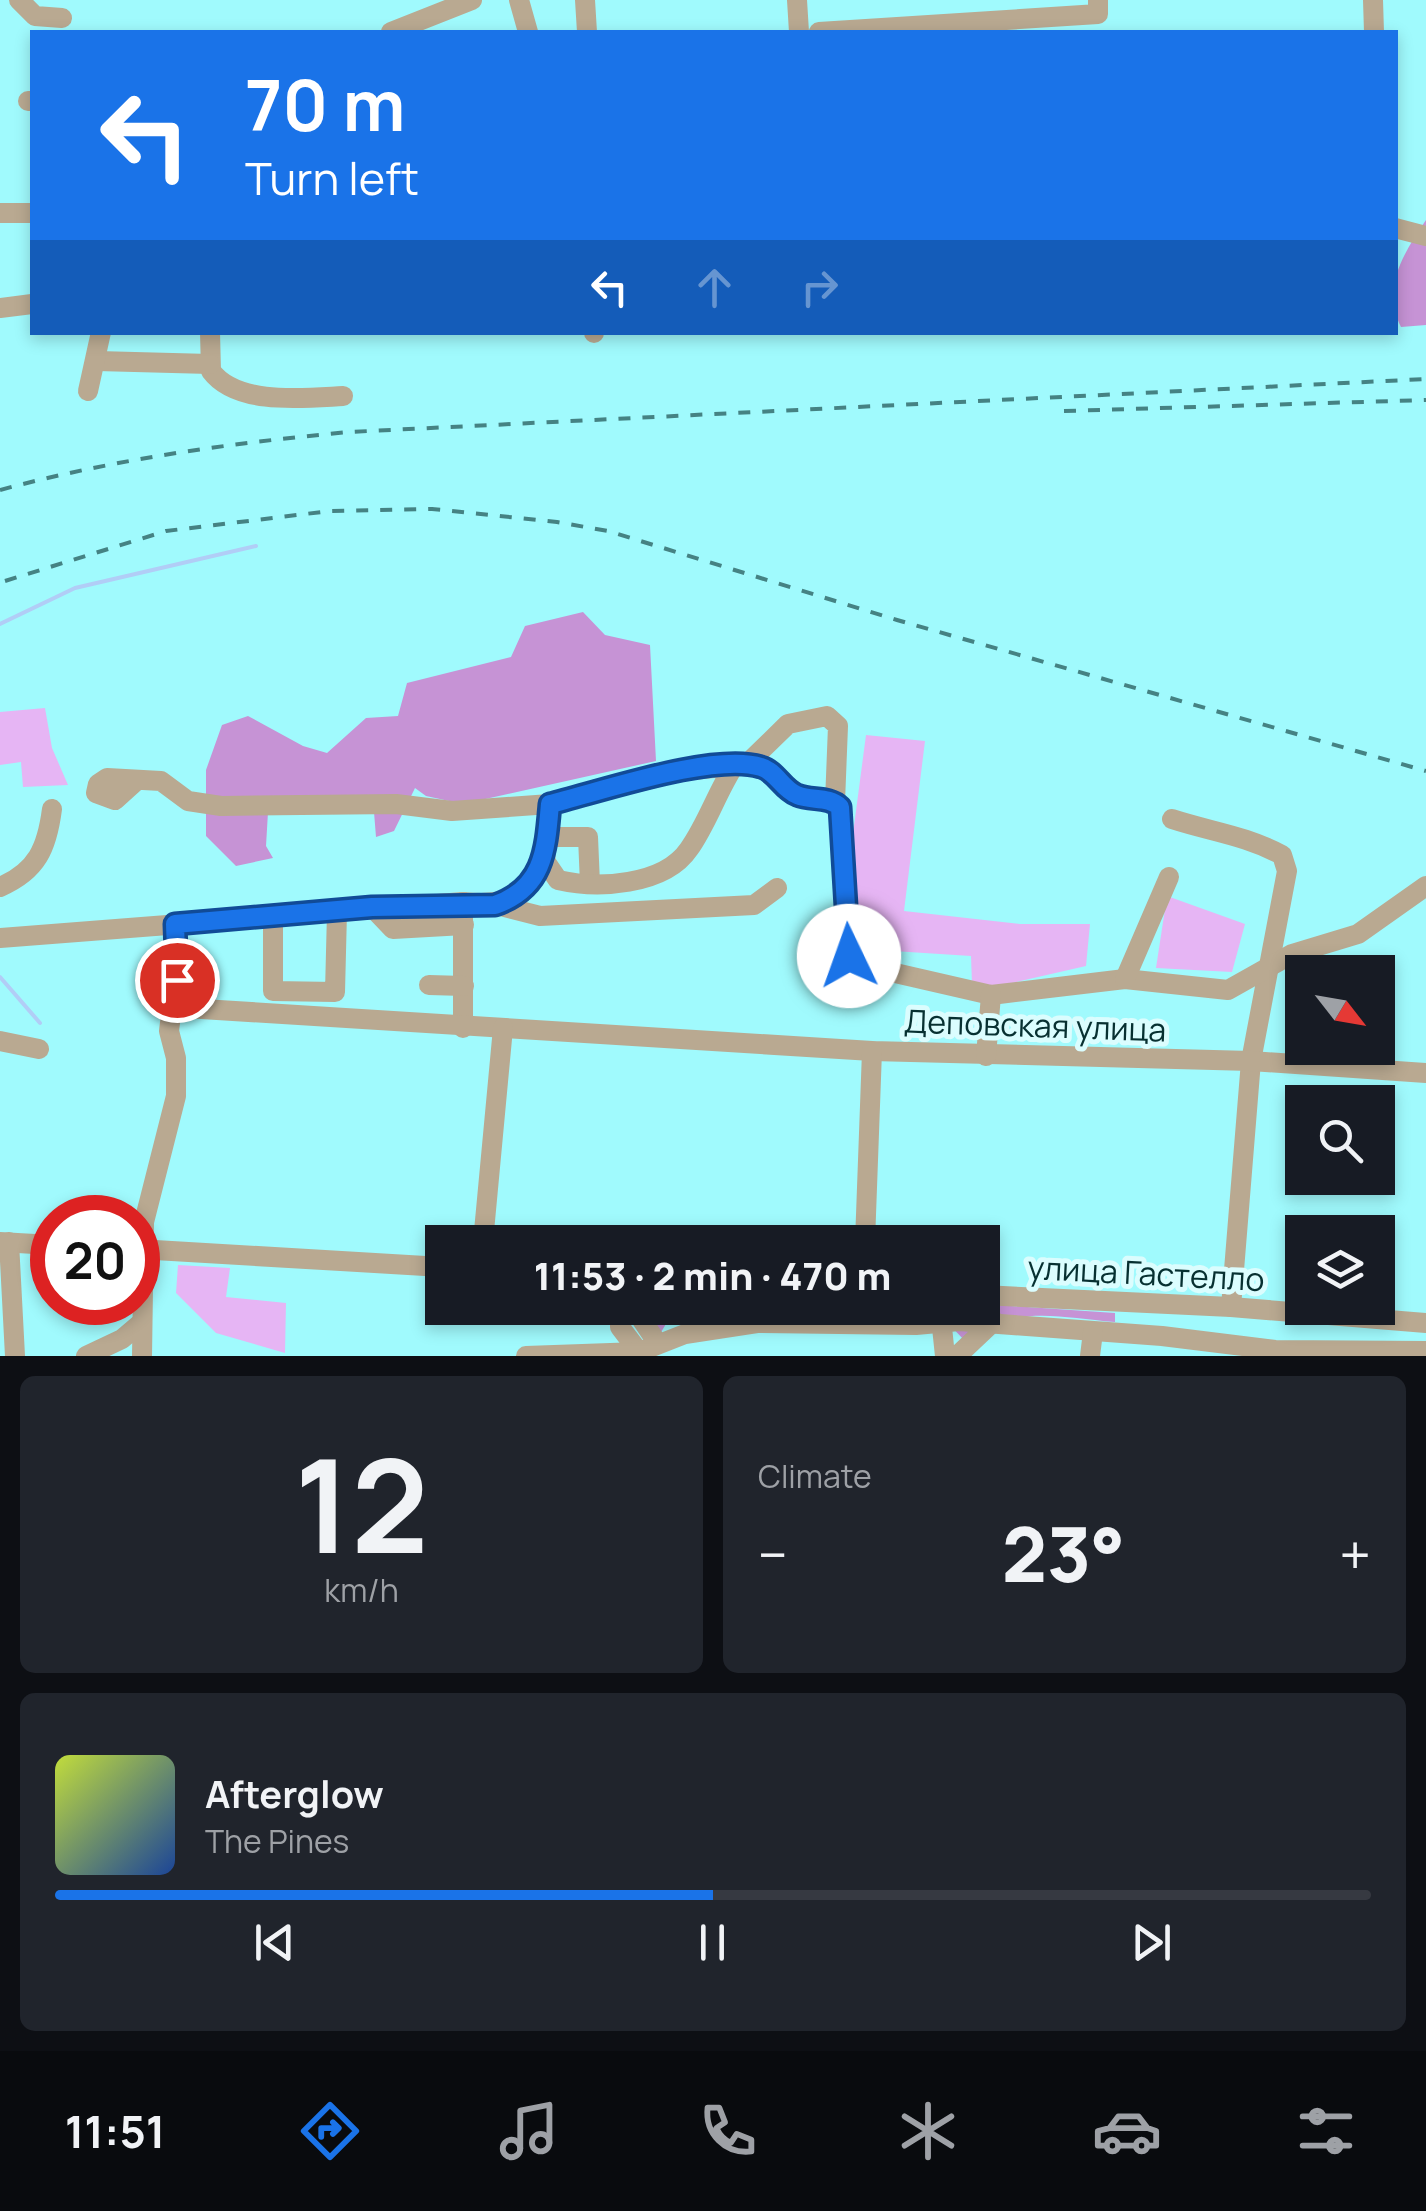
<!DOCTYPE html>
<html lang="en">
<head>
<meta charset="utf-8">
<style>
	:root { --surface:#171b24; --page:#20242c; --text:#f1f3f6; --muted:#9ea1a6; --line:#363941; --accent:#1a73e8 }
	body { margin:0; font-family:Manrope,sans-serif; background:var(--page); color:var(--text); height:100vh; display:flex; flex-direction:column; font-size:38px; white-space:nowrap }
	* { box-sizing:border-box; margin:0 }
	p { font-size:32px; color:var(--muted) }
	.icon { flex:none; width:55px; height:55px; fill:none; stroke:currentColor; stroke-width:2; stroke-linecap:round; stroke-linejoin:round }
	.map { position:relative; height:1356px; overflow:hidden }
	.side { display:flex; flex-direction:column; gap:20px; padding:20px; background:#0d0f14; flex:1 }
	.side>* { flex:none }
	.banner { position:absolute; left:30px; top:30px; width:1368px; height:305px; border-radius:0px; box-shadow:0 5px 15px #0003; background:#1a73e8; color:#fff; overflow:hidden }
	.needle { width:65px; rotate:121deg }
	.controls { position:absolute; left:1285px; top:955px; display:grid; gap:20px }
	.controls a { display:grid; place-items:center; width:110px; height:110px; border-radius:0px; background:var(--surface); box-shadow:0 5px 15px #0003; font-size:50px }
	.speed { position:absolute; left:30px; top:1195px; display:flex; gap:20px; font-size:50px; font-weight:700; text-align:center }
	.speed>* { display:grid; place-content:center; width:130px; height:130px; border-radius:50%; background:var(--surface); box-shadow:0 5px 15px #0003; line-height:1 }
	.speed .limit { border:15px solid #d22; background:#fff; color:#111 }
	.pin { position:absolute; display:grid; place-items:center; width:85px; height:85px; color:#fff; margin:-42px; border:5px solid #fff; border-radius:50%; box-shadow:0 2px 10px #0007 }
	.me { position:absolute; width:110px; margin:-55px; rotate:357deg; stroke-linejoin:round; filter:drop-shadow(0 0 8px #0008) }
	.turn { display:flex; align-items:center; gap:35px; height:210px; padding:0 50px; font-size:45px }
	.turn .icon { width:130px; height:130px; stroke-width:2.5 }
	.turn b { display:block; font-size:70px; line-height:85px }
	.lanes { display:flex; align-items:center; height:95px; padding:0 50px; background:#0003; justify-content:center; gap:50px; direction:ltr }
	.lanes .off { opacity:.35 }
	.big { font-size:75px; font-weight:800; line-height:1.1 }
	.side .tile { flex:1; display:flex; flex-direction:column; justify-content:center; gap:15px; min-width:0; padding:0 35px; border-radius:15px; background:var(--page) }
	.side .dial { align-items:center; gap:0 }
	.dial b { font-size:130px; line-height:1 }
	.song { display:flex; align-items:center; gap:30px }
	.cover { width:120px; height:120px; border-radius:15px; background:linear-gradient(135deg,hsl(70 70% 55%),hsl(220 70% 35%)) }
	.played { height:10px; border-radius:5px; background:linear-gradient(90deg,var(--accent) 50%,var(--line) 50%) }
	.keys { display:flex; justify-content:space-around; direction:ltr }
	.heat { display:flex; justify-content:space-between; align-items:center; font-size:55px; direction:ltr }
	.side .tiles { flex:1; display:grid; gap:20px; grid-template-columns:1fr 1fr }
	.tile:last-child { grid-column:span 2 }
	.trip { position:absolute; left:425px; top:1225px; width:575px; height:100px; border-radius:0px; background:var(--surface); box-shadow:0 5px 15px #0003; font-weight:800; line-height:100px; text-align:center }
	.menu { display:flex; height:160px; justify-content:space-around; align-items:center; background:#090b0e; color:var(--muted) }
	.menu .icon { width:70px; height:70px }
	.menu .current { color:var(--accent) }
	.menu b { font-size:45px; color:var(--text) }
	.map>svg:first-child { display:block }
	.green { fill:#e6b5f4 }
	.forest { fill:#c693d5 }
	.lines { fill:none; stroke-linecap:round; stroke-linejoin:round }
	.stream { stroke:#b1cdf6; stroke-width:4 }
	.minor { stroke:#b9a991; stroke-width:20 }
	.rail { stroke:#458283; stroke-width:4; stroke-dasharray:12 12; stroke-linecap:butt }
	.route-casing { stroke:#114b97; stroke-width:25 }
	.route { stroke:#1a73e8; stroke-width:18 }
	.labels { text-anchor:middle; stroke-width:10; stroke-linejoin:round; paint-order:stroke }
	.street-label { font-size:32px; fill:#073031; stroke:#dbfdfe }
</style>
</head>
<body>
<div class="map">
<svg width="1426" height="1356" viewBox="0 0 1426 1356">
	<rect width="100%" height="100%" fill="#a0fafd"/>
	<g class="green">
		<path d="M45,708L52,748L68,785L23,787L21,762L0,765V712Z"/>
		<path d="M866,735L925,741L904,911L1020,924H1090L1086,966L999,986L972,984L971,956L862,949L849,864Z"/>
		<path d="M1167,896L1245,924L1232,972L1156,968Z"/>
		<path d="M178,1265L230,1268L226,1297L286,1303L285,1353L216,1333L176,1293Z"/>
	</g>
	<g class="forest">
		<path d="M1426,220V325L1401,327C1381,287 1404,253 1426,220Z"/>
		<path d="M583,612L605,635L650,645L656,761L463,804L426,796L415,788L394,831L376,837L374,812H268L266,846L273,858L236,866L206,836V770L222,725L248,716L303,746L327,753L366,718L398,716L407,683L511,657L525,626Z"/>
		<path d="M983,1304L1115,1313V1322C1056,1317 1015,1304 965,1341L946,1321L781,1312H673L660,1334L629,1314L602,1312L603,1308H982Z"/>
	</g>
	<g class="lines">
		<g class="stream">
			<path d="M0,624L75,588L256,546"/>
			<path d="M0,977L40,1023"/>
		</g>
		<g class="minor">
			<path d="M19,0L35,16L62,18"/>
			<path d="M519,0L528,32"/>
			<path d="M585,0L587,32"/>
			<path d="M797,0L799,32"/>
			<path d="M1373,0L1374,32"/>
			<path d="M391,32L472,0"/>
			<path d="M819,32L1098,14V0"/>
			<path d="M28,101H32"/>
			<path d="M0,213H32"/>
			<path d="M1395,228L1426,236"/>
			<path d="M0,308L32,304"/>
			<path d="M210,332L211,371C237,406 305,398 343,396"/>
			<path d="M594,333V332"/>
			<path d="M97,361L210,364"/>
			<path d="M88,391L101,332"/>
			<path d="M746,765L769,771L800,796L835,802"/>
			<path d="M136,781L115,800L96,793L98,784L107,778L161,781L188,801L221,806L396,804L452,811L550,804L545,861"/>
			<path d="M550,804L682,771L734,766"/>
			<path d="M1172,819C1212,832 1244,835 1282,855L1287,871L1251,1061L1231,1307"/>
			<path d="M547,837H588L590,884"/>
			<path d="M0,887C37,871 47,848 52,809"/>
			<path d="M463,902C506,906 522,900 545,861L558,880C597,889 664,886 689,849C707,824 717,792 734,766L746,765L788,724L827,716L838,726L835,802L840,807L849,956L856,964L991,995L1125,979L1228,990L1292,954L1358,934L1426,886"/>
			<path d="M497,905L540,916L754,905L777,888"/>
			<path d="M372,907L393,929L464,925"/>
			<path d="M273,917V991L335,992L337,912"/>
			<path d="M0,938L463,902V1028"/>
			<path d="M1125,979L1169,877"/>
			<path d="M429,985L464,986"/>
			<path d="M170,1007L872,1051L1251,1061L1426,1073"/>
			<path d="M0,1041L39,1049"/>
			<path d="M986,1056L991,995"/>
			<path d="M0,1242L52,1245"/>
			<path d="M9,1242L15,1356"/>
			<path d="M483,1242L503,1028"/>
			<path d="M865,1242L872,1051"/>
			<path d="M138,1249L442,1267"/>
			<path d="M982,1295L1231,1307L1426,1323"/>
			<path d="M620,1308V1327L639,1352"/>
			<path d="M634,1308L658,1344"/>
			<path d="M940,1308L945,1356"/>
			<path d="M86,1356L122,1339L142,1322"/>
			<path d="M142,1356L144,1222L176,1096V1058L169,1031L179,949L175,924"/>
			<path d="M526,1356L639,1352L685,1334L757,1323L916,1325L959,1321L1162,1336L1275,1350L1426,1351"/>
			<path d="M957,1356L994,1321"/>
			<path d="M1090,1356L1093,1332"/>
		</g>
		<g class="rail">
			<path d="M1064,411L1426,400"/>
			<path d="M0,490C115,459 231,443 349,432L1426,379"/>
			<path d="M5,581L166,531L330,511L432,509L557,522L608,531L897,620L1426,771"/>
		</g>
	</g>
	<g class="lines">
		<g class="route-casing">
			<path id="route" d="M177,980L175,924L372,907L495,905C544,888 546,850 550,804C599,792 715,752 761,767C776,771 782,789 797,795C811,801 829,796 840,807L849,956"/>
		</g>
		<use href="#route" class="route"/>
	</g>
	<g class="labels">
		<g class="street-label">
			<text transform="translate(1035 1026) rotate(2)" y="11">Деповская улица</text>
			<text transform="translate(1146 1274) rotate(3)" y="11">улица Гастелло</text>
		</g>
	</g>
</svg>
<div class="controls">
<a><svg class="needle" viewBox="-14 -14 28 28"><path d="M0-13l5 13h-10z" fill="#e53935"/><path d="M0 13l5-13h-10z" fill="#9ea1a6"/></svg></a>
<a><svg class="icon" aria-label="search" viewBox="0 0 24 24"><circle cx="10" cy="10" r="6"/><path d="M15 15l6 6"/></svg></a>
<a><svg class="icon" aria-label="layers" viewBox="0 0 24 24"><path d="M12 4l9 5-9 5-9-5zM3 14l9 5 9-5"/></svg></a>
</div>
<div class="speed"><div class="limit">20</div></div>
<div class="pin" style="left:177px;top:980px;background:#d93025"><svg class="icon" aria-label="arrive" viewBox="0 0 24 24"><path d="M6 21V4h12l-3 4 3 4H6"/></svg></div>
<svg class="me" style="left:849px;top:956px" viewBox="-20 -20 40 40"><circle r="19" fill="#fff"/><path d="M0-13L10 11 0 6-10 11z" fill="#1a73e8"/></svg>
<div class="trip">11:53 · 2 min · 470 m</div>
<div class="banner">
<div class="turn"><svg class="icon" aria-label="left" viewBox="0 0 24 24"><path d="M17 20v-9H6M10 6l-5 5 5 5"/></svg><div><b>70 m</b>Turn left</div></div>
<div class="lanes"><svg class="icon" aria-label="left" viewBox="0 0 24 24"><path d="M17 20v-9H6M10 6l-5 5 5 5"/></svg><svg class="icon off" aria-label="ahead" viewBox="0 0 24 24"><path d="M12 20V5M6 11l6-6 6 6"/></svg><svg class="icon off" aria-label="right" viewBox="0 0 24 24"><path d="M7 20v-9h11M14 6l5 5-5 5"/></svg></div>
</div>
</div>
<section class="side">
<div class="tiles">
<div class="tile dial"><b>12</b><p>km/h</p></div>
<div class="tile"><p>Climate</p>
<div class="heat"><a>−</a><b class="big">23°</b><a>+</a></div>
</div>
<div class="tile">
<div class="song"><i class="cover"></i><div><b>Afterglow</b><p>The Pines</p></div></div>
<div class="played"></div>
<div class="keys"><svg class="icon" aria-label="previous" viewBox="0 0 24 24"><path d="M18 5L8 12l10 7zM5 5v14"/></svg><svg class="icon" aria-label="pause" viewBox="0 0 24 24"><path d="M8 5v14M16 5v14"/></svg><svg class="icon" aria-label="next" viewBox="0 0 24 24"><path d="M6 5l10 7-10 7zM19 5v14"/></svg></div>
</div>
</div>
</section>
<nav class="menu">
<b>11:51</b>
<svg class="icon current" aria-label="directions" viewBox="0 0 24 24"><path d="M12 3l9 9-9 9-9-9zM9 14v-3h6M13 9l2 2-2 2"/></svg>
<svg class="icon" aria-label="music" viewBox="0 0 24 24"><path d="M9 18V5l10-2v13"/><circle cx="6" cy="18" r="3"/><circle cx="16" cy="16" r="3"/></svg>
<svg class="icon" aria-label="phone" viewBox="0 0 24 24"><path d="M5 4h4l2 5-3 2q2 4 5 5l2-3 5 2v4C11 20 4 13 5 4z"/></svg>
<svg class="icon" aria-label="climate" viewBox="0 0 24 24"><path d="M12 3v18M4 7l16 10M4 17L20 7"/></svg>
<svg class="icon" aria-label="car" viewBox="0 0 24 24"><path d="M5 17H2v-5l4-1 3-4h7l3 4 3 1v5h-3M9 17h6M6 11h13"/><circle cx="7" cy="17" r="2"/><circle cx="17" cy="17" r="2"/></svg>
<svg class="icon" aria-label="filters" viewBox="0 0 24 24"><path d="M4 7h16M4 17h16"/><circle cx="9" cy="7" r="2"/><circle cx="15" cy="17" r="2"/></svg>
</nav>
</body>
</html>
